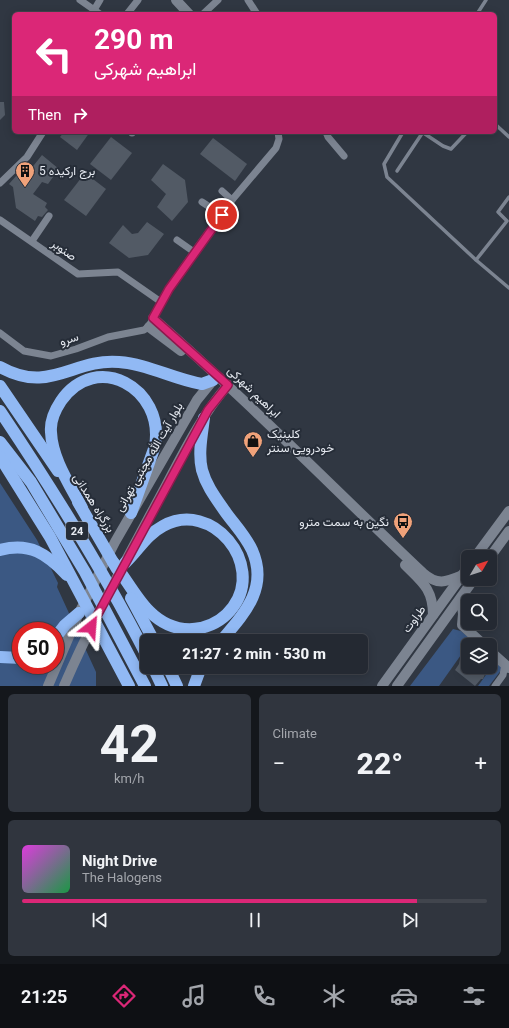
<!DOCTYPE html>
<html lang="en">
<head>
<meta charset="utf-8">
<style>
	:root { --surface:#242932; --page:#30353e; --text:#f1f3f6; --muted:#a3a6ac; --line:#41454d; --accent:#db2777 }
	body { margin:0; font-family:Roboto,Vazirmatn,sans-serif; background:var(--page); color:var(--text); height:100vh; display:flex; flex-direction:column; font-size:15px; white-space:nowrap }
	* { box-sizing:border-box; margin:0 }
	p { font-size:13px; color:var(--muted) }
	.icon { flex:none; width:22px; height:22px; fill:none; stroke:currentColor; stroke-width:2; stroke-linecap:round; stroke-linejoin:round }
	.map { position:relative; height:686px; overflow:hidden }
	.side { display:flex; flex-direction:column; gap:8px; padding:8px; background:#14171c; flex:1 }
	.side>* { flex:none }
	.hud { position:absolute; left:12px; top:12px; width:485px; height:122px; border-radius:6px; box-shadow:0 2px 10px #0003,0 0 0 1px var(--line); background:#db2777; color:#fff; overflow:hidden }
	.needle { width:26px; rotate:51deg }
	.controls { position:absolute; left:461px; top:550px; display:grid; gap:8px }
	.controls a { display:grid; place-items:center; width:36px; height:36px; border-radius:6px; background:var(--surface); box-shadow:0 2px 10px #0003,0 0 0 1px var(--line); font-size:20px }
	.speed { position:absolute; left:12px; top:622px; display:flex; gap:8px; font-size:20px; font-weight:700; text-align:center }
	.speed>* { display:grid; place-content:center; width:52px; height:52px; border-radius:50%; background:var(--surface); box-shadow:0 2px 10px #0003,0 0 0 1px var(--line); line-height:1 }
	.speed .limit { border:6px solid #d22; background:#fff; color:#111 }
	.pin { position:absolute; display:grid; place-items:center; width:34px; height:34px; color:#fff; margin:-17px; border:2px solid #fff; border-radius:50%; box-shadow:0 1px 4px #0007 }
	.me { position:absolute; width:44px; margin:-22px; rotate:28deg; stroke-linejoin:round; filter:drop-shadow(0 0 3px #0008) }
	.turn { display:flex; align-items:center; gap:14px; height:84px; padding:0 16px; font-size:18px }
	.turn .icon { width:52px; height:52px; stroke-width:2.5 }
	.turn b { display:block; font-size:28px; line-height:34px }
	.then { display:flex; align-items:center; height:38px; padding:0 16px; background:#0003; gap:8px; font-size:15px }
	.big { font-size:30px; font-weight:800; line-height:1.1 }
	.side .widget { flex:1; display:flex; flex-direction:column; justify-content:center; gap:6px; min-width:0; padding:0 14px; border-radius:6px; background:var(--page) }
	.side .dial { align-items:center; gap:0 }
	.dial b { font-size:52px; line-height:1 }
	.song { display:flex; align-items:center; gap:12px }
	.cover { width:48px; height:48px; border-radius:6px; background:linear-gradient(135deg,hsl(300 70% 55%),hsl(140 70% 35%)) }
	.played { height:4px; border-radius:2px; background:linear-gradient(90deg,var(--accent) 85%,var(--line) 85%) }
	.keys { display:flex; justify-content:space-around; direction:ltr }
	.heat { display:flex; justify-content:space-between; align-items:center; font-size:22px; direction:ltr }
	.side .tiles { flex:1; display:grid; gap:8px; grid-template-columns:1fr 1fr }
	.widget:last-child { grid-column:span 2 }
	.trip { position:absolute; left:140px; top:634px; width:228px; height:40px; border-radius:6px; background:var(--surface); box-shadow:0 2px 10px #0003,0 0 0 1px var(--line); font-weight:800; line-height:40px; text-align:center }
	.tab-bar { display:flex; height:64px; justify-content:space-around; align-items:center; background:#0e1014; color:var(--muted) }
	.tab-bar .icon { width:28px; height:28px }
	.tab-bar .selected { color:var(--accent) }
	.tab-bar b { font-size:18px; color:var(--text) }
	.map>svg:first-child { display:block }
	.green { fill:#3b5883; fill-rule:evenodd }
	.building { fill:#525a65 }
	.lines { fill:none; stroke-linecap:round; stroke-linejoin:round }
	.lane { stroke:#7c8491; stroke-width:3.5 }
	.street { stroke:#7c8491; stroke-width:7 }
	.secondary { stroke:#7c8491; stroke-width:10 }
	.highway { stroke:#91b9f4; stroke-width:12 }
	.route-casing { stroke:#8e194d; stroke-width:10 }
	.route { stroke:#db2777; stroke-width:7 }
	.labels { text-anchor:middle; stroke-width:4; stroke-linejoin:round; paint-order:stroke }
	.shield { fill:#262d38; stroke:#adb2ba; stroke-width:1 }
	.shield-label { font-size:11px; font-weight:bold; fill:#e7ebf2 }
	.poi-label { font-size:12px; fill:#e7ebf2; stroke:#262d38; text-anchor:start }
	.street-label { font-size:12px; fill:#e7ebf2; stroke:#262d38 }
</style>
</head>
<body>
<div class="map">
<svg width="509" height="686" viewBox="0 0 509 686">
	<rect width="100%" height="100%" fill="#303742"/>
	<g class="green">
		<path d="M0,483L37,540L58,583L57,587L96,672V686H0ZM21,631H55V665H21Z"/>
		<path d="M453,629L461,631L478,645H468L439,686H410Z"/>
		<path d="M490,654L497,660L502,669L489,686H478L493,665L490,663Z"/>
	</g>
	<g class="building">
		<path d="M0,102H4L5,115L0,120Z"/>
		<path d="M64,132H90L77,150L60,137Z"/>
		<path d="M111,137L132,153L111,180L90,164Z"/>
		<path d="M213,138L247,164L235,181L200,154Z"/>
		<path d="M42,155L59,169L48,184L42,182L33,194L47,203L45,207L48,210L42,217L38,216L35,221L16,208L13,187L9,184L24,167L30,170Z"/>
		<path d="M163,164L185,180L188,202L172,221L157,207L166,194L151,180Z"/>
		<path d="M85,173L106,189L86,216L64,200Z"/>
		<path d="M147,222L164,234L148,255L129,258L109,243L123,225L132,234L138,233Z"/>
		<path d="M468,652V667H488L483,679H481L475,686L455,670L459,664L460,659L464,657Z"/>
	</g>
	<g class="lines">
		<g class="lane">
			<path d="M477,14L486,0"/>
			<path d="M495,124L509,137"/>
			<path d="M403,132L384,164L387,177L476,260L509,288"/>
			<path d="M422,132L443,146L451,149L467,132"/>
			<path d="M397,171L423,132"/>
			<path d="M476,260L507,221L498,212L509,197"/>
		</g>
		<g class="street">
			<path d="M80,0L100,14"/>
			<path d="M248,0L257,14"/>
			<path d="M94,10L100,0"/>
			<path d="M127,14L138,0"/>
			<path d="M203,14L218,0"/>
			<path d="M326,132L328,137L344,156"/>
			<path d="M132,133V132"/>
			<path d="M0,183L27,157L43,132"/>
			<path d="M232,200L276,148L279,139L278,132"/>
			<path d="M202,202L222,215"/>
			<path d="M0,220L78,274L118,272L161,302"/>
			<path d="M177,240L194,252"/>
			<path d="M32,241L49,216"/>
			<path d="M0,333L24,351L51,356L76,349L108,337L144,330C153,325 156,311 161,302C182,266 208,233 232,200L222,191"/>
			<path d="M495,686L503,675L505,664"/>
		</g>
		<g class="secondary">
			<path d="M176,0L189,14"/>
			<path d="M153,318C246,399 333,488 423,573C438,586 446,582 463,575"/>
			<path d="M149,327L181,351"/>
			<path d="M475,557L509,511"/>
			<path d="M490,557L509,531"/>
			<path d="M405,565C422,582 433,589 433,615"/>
			<path d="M461,598L463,614L462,625L484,645"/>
			<path d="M490,651L509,668"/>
			<path d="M48,686L79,613L115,542L197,400L214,379"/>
			<path d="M64,686C91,623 124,564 156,504C178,464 198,419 228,385"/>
			<path d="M382,686L468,567"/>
			<path d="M397,686L474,579"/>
		</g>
		<g class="highway">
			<path d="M0,367C50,395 73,358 119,362C148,364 173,379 202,384L213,380"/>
			<path d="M0,386L58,471"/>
			<path d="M0,411C53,490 104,571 147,656"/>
			<path d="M204,418C202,434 198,454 202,470C206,485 215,497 224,510C233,523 245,535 252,550C269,588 244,614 221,641"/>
			<path d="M0,442L31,482L85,572L145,686"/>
			<path d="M0,457L50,537L129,686"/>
			<path d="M78,502L117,569"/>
			<path d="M82,508C70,485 52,459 51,432C50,421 55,410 61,401C96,350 165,388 155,446L131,513"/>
			<path d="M0,550C30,542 47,554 67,575"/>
			<path d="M113,562C124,576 138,601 149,611C163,625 181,632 201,628C214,625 225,618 233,607C265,564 212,499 163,526C146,535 138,551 125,563"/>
			<path d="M131,598L154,641"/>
			<path d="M55,638L65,625L79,613"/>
			<path d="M0,657L21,658"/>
			<path d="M153,667L162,686"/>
			<path d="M168,667L177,686"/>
			<path d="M194,686L201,667"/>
		</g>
	</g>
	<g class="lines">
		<g class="route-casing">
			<path id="route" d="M91,627L208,410L228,385L153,318L169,289L222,215"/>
		</g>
		<use href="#route" class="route"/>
	</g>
	<defs>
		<g id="building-pin" transform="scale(1)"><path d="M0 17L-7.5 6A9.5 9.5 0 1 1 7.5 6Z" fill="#f0a27a" stroke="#262d38"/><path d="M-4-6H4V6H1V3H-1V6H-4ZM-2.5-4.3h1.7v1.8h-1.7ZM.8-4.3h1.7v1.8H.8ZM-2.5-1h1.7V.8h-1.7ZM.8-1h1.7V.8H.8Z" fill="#111"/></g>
		<g id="shop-pin" transform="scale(1)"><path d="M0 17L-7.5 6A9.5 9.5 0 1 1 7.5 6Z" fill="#f0a27a" stroke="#262d38"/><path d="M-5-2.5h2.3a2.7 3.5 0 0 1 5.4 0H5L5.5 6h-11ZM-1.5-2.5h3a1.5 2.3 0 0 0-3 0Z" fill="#111"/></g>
		<g id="bus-pin" transform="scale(1)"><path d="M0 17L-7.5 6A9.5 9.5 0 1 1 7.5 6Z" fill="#f0a27a" stroke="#262d38"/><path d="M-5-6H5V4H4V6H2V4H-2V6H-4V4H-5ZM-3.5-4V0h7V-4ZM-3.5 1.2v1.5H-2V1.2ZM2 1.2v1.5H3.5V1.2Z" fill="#111"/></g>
	</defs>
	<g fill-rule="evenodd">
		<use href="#building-pin" x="25" y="171"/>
		<use href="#shop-pin" x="253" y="441"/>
		<use href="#bus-pin" x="403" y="522"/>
	</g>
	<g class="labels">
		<rect class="shield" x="66" y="522" width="22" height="18" rx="3"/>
		<g class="shield-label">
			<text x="77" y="535">24</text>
		</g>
		<g class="poi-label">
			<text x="39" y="175">برج ارکیده 5</text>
			<text x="267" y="438">کلینیک<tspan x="267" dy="14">خودرویی سنتر</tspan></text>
			<text x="389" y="526" text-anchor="end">نگین به سمت مترو</text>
		</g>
		<g class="street-label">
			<text transform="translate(64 250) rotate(35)" y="4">صنوبر</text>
			<text transform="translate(69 339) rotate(-17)" y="4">سرو</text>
			<text transform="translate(254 392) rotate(44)" y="4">ابراهیم شهرکی</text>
			<text transform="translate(149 457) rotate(-60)" y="4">بلوار آیت الله مجتبی تهرانی</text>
			<text transform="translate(94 503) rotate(58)" y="4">بزرگراه همدانی</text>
			<text transform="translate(414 619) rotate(-54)" y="4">طراوت</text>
		</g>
	</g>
</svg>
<div class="controls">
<a><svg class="needle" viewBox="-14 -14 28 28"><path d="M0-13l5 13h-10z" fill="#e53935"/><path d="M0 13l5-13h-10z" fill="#a3a6ac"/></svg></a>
<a><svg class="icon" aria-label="search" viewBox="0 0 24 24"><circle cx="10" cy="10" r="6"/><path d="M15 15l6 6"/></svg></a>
<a><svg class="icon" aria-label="layers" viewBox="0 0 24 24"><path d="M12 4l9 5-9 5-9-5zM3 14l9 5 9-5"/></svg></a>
</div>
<div class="speed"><div class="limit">50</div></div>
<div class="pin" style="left:222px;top:215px;background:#d93025"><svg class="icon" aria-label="arrive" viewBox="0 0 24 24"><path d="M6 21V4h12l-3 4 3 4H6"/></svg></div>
<svg class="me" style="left:91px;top:627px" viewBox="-20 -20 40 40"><path d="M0-17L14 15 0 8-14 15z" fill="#db2777" stroke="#fff" stroke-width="4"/></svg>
<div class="trip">21:27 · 2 min · 530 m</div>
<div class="hud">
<div class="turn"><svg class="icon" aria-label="left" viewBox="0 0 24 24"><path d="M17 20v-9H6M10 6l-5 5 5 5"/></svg><div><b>290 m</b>ابراهیم شهرکی</div></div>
<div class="then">Then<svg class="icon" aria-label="right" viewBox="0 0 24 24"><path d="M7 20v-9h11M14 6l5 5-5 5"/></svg></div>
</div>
</div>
<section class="side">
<div class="tiles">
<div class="widget dial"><b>42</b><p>km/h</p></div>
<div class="widget"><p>Climate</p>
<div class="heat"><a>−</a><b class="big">22°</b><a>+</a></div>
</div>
<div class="widget">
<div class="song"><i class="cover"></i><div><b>Night Drive</b><p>The Halogens</p></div></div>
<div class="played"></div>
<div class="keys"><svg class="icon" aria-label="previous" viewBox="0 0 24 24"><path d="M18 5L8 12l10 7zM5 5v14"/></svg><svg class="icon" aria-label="pause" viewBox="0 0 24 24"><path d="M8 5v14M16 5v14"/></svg><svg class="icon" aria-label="next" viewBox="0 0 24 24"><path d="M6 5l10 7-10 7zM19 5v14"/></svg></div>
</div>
</div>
</section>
<nav class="tab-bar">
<b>21:25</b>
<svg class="icon selected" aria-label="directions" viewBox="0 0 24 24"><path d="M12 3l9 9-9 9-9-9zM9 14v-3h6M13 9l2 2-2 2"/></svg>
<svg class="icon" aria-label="music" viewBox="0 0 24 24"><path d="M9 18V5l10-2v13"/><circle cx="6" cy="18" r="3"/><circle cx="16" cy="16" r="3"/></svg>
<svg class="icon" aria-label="phone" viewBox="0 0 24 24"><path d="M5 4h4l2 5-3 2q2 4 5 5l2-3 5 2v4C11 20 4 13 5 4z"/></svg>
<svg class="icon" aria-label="climate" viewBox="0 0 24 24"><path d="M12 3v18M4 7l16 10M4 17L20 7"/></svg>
<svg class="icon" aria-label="car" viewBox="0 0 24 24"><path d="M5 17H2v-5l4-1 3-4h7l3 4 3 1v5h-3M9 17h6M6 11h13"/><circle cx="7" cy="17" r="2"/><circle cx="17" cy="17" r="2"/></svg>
<svg class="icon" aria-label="filters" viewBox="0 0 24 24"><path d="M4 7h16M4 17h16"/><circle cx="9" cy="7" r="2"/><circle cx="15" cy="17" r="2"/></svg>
</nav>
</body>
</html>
